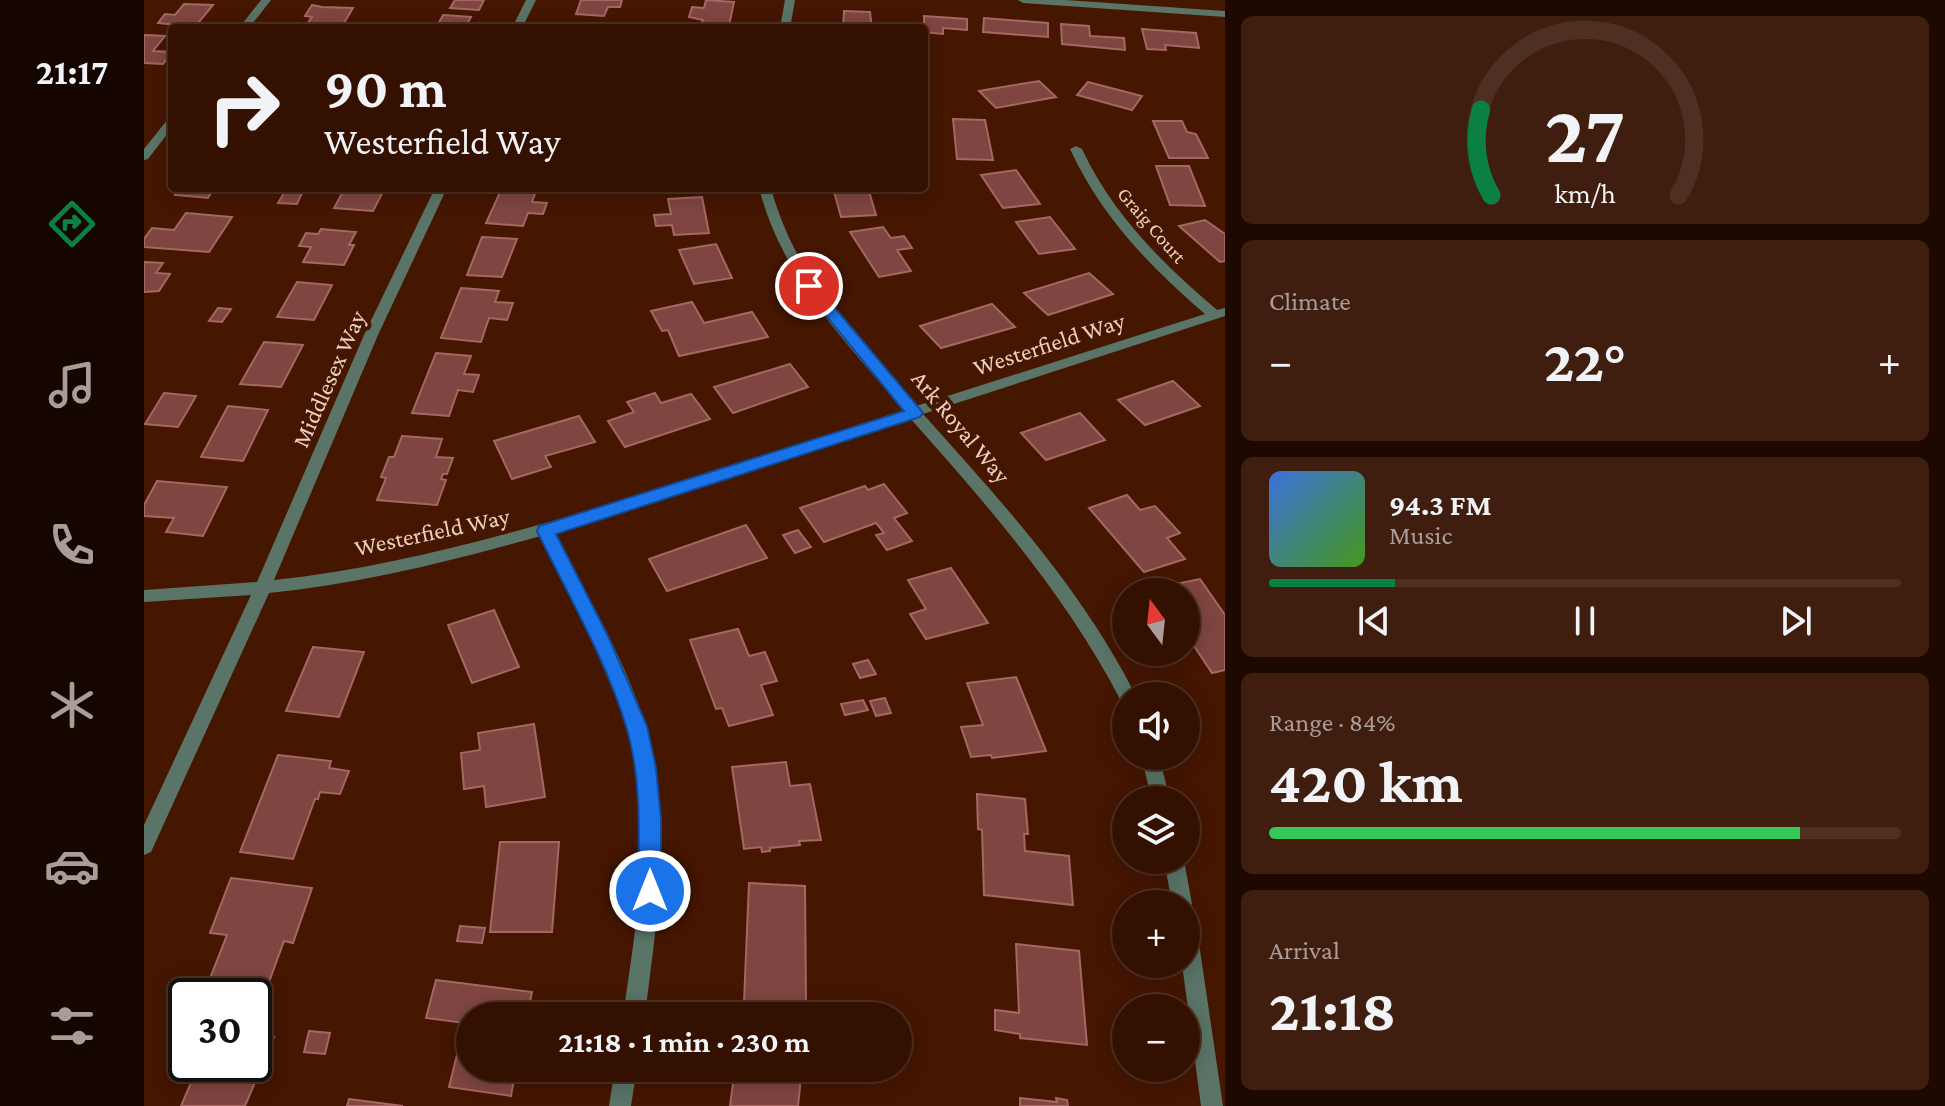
<!DOCTYPE html>
<html lang="en">
<head>
<meta charset="utf-8">
<style>
	:root { --surface:#341000; --page:#3f1e0f; --text:#f1f3f6; --muted:#a99d99; --line:#4e3022; --accent:#0b8043 }
	body { margin:0; font-family:"Crimson Pro",serif; background:var(--page); color:var(--text); height:100vh; display:flex; flex-direction:column; font-size:30px; white-space:nowrap }
	* { box-sizing:border-box; margin:0 }
	p { font-size:26px; color:var(--muted) }
	.icon { flex:none; width:44px; height:44px; fill:none; stroke:currentColor; stroke-width:2; stroke-linecap:round; stroke-linejoin:round }
	.map { position:relative; flex:1; overflow:hidden }
	.panel { display:flex; flex-direction:column; gap:16px; padding:16px; background:#1d0900; width:720px }
	.panel>* { flex:none }
	.banner { position:absolute; left:24px; top:24px; width:760px; height:168px; border-radius:8px; box-shadow:0 4px 20px #0003,0 0 0 2px var(--line); background:#341000; color:var(--text); overflow:hidden }
	.needle { width:52px; rotate:345deg }
	.tools { position:absolute; left:968px; top:578px; display:grid; gap:16px }
	.tools a { display:grid; place-items:center; width:88px; height:88px; border-radius:50%; background:var(--surface); box-shadow:0 4px 20px #0003,0 0 0 2px var(--line); font-size:40px }
	.speed { position:absolute; left:24px; top:978px; display:flex; gap:16px; font-size:40px; font-weight:700; text-align:center }
	.speed>* { display:grid; place-content:center; width:104px; height:104px; border-radius:50%; background:var(--surface); box-shadow:0 4px 20px #0003,0 0 0 2px var(--line); line-height:1 }
	.speed .limit { border:4px solid #111; border-radius:12px; background:#fff; color:#111 }
	.pin { position:absolute; display:grid; place-items:center; width:68px; height:68px; color:#fff; margin:-34px; border:4px solid #fff; border-radius:50%; box-shadow:0 2px 8px #0007 }
	.me { position:absolute; width:88px; margin:-44px; rotate:0deg; stroke-linejoin:round; filter:drop-shadow(0 0 6px #0008) }
	.turn { display:flex; align-items:center; gap:28px; height:168px; padding:0 24px; font-size:36px }
	.turn .icon { width:104px; height:104px; stroke-width:2.5 }
	.turn b { display:block; font-size:56px; line-height:68px }
	.big { font-size:60px; font-weight:700; line-height:1.1 }
	.panel .widget { flex:1; display:flex; flex-direction:column; justify-content:center; gap:12px; min-width:0; padding:0 28px; border-radius:12px; background:var(--page) }
	.panel .dial { align-items:center; gap:0 }
	.dial svg { height:208px; overflow:visible; fill:none; stroke:var(--line); stroke-width:7; stroke-linecap:round; text-anchor:middle }
	.dial text { fill:var(--text); stroke:none }
	.song { display:flex; align-items:center; gap:24px }
	.cover { width:96px; height:96px; border-radius:12px; background:linear-gradient(135deg,hsl(220 70% 55%),hsl(100 70% 35%)) }
	.played { height:8px; border-radius:4px; background:linear-gradient(90deg,var(--accent) 20%,var(--line) 20%) }
	.keys { display:flex; justify-content:space-around; direction:ltr }
	.heat { display:flex; justify-content:space-between; align-items:center; font-size:44px; direction:ltr }
	.charge { height:12px; border-radius:6px; background:linear-gradient(90deg,#34c759 84%,var(--line) 0) }
	.trip { position:absolute; left:312px; top:1002px; width:456px; height:80px; border-radius:40px; background:var(--surface); box-shadow:0 4px 20px #0003,0 0 0 2px var(--line); font-weight:700; line-height:80px; text-align:center }
	main { display:flex; flex:1; min-height:0 }
	.menu { display:flex; flex-direction:column; width:144px; justify-content:space-around; align-items:center; background:#150600; color:var(--muted) }
	.menu .icon { width:56px; height:56px }
	.menu .on { color:var(--accent) }
	.menu b { font-size:36px; color:var(--text) }
	.map>svg:first-child { display:block }
	.building { fill:#7f4541; stroke:#a56762; stroke-width:2 }
	.lines { fill:none; stroke-linecap:round; stroke-linejoin:round }
	.street { fill:#5a7468; fill-rule:evenodd }
	.route { fill:#1a73e8; stroke:#114b97; stroke-width:2 }
	.labels { text-anchor:middle; stroke-width:8; stroke-linejoin:round; paint-order:stroke }
	.far-street-label { font-size:20px; fill:#edcec0; stroke:#451600 }
	.street-label { font-size:24px; fill:#edcec0; stroke:#451600 }
</style>
</head>
<body>
<main>
<nav class="menu">
<b>21:17</b>
<svg class="icon on" aria-label="directions" viewBox="0 0 24 24"><path d="M12 3l9 9-9 9-9-9zM9 14v-3h6M13 9l2 2-2 2"/></svg>
<svg class="icon" aria-label="music" viewBox="0 0 24 24"><path d="M9 18V5l10-2v13"/><circle cx="6" cy="18" r="3"/><circle cx="16" cy="16" r="3"/></svg>
<svg class="icon" aria-label="phone" viewBox="0 0 24 24"><path d="M5 4h4l2 5-3 2q2 4 5 5l2-3 5 2v4C11 20 4 13 5 4z"/></svg>
<svg class="icon" aria-label="climate" viewBox="0 0 24 24"><path d="M12 3v18M4 7l16 10M4 17L20 7"/></svg>
<svg class="icon" aria-label="car" viewBox="0 0 24 24"><path d="M5 17H2v-5l4-1 3-4h7l3 4 3 1v5h-3M9 17h6M6 11h13"/><circle cx="7" cy="17" r="2"/><circle cx="17" cy="17" r="2"/></svg>
<svg class="icon" aria-label="filters" viewBox="0 0 24 24"><path d="M4 7h16M4 17h16"/><circle cx="9" cy="7" r="2"/><circle cx="15" cy="17" r="2"/></svg>
</nav>
<div class="map">
<svg width="1081" height="1106" viewBox="0 0 1081 1106">
	<rect width="100%" height="100%" fill="#451600"/>
	<g class="building">
		<path d="M311,0H340L335,10L306,8Z"/>
		<path d="M437,0H478L476,7H464L460,16L432,14Z"/>
		<path d="M562,0L590,2L585,26L557,24L559,20L545,17L548,7L560,8Z"/>
		<path d="M40,4L69,5L51,27L14,23L21,14L31,15Z"/>
		<path d="M168,5L178,7L209,8L197,28H160L168,17L161,16Z"/>
		<path d="M700,11L726,12L728,28H699Z"/>
		<path d="M299,15L327,17L323,24L327,25L326,28H292Z"/>
		<path d="M780,16L823,19V30L799,28V34L780,32Z"/>
		<path d="M840,18L904,23V37L839,32Z"/>
		<path d="M917,24L945,26L946,36L980,38L981,50L918,44Z"/>
		<path d="M998,29L1052,33L1055,48L1021,45L1022,50L1003,49Z"/>
		<path d="M0,35L21,36L9,51L28,52L19,64L0,63Z"/>
		<path d="M895,81L912,97L852,108L835,91Z"/>
		<path d="M944,82L998,96L988,110L933,95Z"/>
		<path d="M809,119L841,120L849,160L813,159Z"/>
		<path d="M1009,121H1038L1043,132L1052,134L1064,158H1025Z"/>
		<path d="M1012,166H1045L1061,206L1026,205Z"/>
		<path d="M872,170L896,204L859,208L837,175Z"/>
		<path d="M36,188H70L64,198L31,195Z"/>
		<path d="M201,188H241L229,211L190,208Z"/>
		<path d="M358,188H393L388,202L403,203L399,214L384,213L379,226L342,223Z"/>
		<path d="M689,188H724L732,215L697,217Z"/>
		<path d="M140,193H158L153,204L134,203Z"/>
		<path d="M558,197L565,233L530,235L528,225L512,226L510,215L527,214L524,199Z"/>
		<path d="M42,213L88,217L65,252L0,247V239L8,228L30,230Z"/>
		<path d="M906,217L931,249L895,254L872,222Z"/>
		<path d="M1061,220L1081,234V261L1076,262L1035,226Z"/>
		<path d="M739,227L747,238L760,236L768,248L753,250L767,271L735,277L706,232Z"/>
		<path d="M177,229L212,232L205,245H210L200,265L159,262L167,247L155,246L162,233L174,234Z"/>
		<path d="M338,237L373,239L358,277L323,275Z"/>
		<path d="M572,244L588,278L550,284L535,250Z"/>
		<path d="M0,262L19,263L12,273L26,274L15,291L0,292Z"/>
		<path d="M945,273L969,294L904,315L880,293Z"/>
		<path d="M153,282L188,285L170,320L133,317Z"/>
		<path d="M317,288L355,291L351,302L369,303L363,320L345,318L337,342L297,338Z"/>
		<path d="M548,302L560,323L608,312L624,337L535,356L524,330L518,331L507,311Z"/>
		<path d="M848,304L871,327L797,348L776,326Z"/>
		<path d="M74,308L87,309L78,322L65,321Z"/>
		<path d="M120,342L159,345L137,387L96,384Z"/>
		<path d="M292,353L327,356L320,374L335,375L329,392L314,390L305,416L268,413Z"/>
		<path d="M646,364L664,387L589,413L570,387Z"/>
		<path d="M1029,381L1056,406L1001,425L974,400Z"/>
		<path d="M20,393L52,396L34,427L1,424Z"/>
		<path d="M511,393L517,403L547,394L566,419L481,447L464,421L490,412L483,402Z"/>
		<path d="M84,406L124,410L99,461L57,457Z"/>
		<path d="M936,413L961,440L902,460L877,433Z"/>
		<path d="M435,416L451,442L401,456L407,467L368,479L350,441Z"/>
		<path d="M258,436L298,439L292,457L309,458L303,474H299L297,479L302,480L293,505L233,500L242,478L237,477L245,457H250Z"/>
		<path d="M13,481L83,487L59,536L22,532L30,518L0,516V505Z"/>
		<path d="M740,484L763,513L750,518L768,541L743,550L732,535L740,533L732,523L680,542L656,508L721,486L724,490Z"/>
		<path d="M983,495L996,510L1011,506L1036,533L1023,538L1041,559L1000,572L945,508Z"/>
		<path d="M602,525L623,558L523,591L505,559Z"/>
		<path d="M654,530L667,547L651,553L639,535Z"/>
		<path d="M807,568L844,623L782,639L766,614L782,609L764,580Z"/>
		<path d="M1056,579L1081,615V670L1068,673L1042,634V592H1014L1012,588Z"/>
		<path d="M350,610L375,667L328,683L304,625Z"/>
		<path d="M594,629L605,656L621,652L633,681L617,685L629,715L585,726L578,708L572,709L546,640Z"/>
		<path d="M169,647L220,652L195,717L142,711Z"/>
		<path d="M724,660L732,674L716,678L709,664Z"/>
		<path d="M872,677L902,751L848,758L847,755L827,757L817,727L839,725L823,683Z"/>
		<path d="M741,698L747,713L732,716L726,701Z"/>
		<path d="M719,700L724,710L701,715L697,704Z"/>
		<path d="M390,724L401,797L342,807L340,786L320,789L317,753L336,750L334,733Z"/>
		<path d="M134,755L187,761L185,768L205,771L196,794L176,792L174,799H171L149,859L96,852Z"/>
		<path d="M642,762L646,786L666,784L677,840L655,841L656,845L626,848V851L618,852L617,847L600,849L588,767Z"/>
		<path d="M833,794L881,799L884,834H880L881,851L925,856L929,905L840,895L838,830L834,829Z"/>
		<path d="M356,842H415L408,932H346Z"/>
		<path d="M87,878L168,888L149,943L140,941L121,993L63,986L83,935L66,933Z"/>
		<path d="M605,883L661,886L662,1004L600,1002Z"/>
		<path d="M316,926L341,928L338,943L313,941Z"/>
		<path d="M872,944L935,951L943,1045L876,1038V1034L851,1030V1010L875,1013Z"/>
		<path d="M292,980L388,992L383,1016H326V1068H372L367,1096L305,1087L321,1023L282,1018Z"/>
		<path d="M165,1031L186,1033L181,1054L160,1052Z"/>
		<path d="M110,1034L130,1037L101,1106H37L55,1064H110Z"/>
		<path d="M591,1068H658L654,1106H586Z"/>
		<path d="M876,1098L913,1102L912,1098L923,1100L924,1106H876Z"/>
		<path d="M205,1099L259,1106H203Z"/>
	</g>
	<g class="lines">
		<g class="street">
			<path d="M117,0H127L105,28H95Z"/>
			<path d="M382,0H392L378,28H368Z"/>
			<path d="M641,0H651L646,28H636Z"/>
			<path d="M874,0H922L1081,11V17L879,3Z"/>
			<path d="M28,118V128L4,159L0,160V149L24,119Z"/>
			<path d="M932,146L938,149C969,215 1018,263 1073,310L1081,308V316L779,414C858,502 938,589 992,696H982V703L977,701C922,595 845,507 766,418L561,486L410,532C447,605 495,680 510,761C526,845 511,932 501,1016H479C491,932 507,845 492,760C477,681 432,607 397,536C307,561 217,584 125,593L7,852L0,855V825L107,595L0,602V590L113,582L220,335L291,188H303L234,335L130,580C217,571 303,550 387,527C513,492 636,451 760,410C701,342 638,277 615,188H627C651,277 712,339 772,406L1061,314C1005,266 957,216 926,149Z"/>
			<path d="M997,756H1015L1026,800H1008Z"/>
			<path d="M1020,860H1040L1048,904L1045,911L1042,912V904H1028Z"/>
			<path d="M1042,914L1049,916L1052,923L1079,1106H1057L1038,964H1042Z"/>
			<path d="M471,1068H493L487,1106H465Z"/>
		</g>
	</g>
	<path class="route" d="M665,282L670,283L776,409L779,413L776,417L412,534L464,636L503,726L512,768L517,819V891L514,898L506,901L498,898L494,891C495,836 498,779 482,726C463,662 422,591 393,531L395,526L760,411L660,289V283Z"/>
	<g class="labels">
		<g class="far-street-label">
			<text transform="translate(1008 225) rotate(49)" y="7">Graig Court</text>
		</g>
		<g class="street-label">
			<text transform="translate(905 344) rotate(-18)" y="8">Westerfield Way</text>
			<text transform="translate(185 379) rotate(-66)" y="8">Middlesex Way</text>
			<text transform="translate(817 427) rotate(50)" y="8">Ark Royal Way</text>
			<text transform="translate(288 532) rotate(-12)" y="8">Westerfield Way</text>
		</g>
	</g>
</svg>
<div class="tools">
<a><svg class="needle" viewBox="-14 -14 28 28"><path d="M0-13l5 13h-10z" fill="#e53935"/><path d="M0 13l5-13h-10z" fill="#a99d99"/></svg></a>
<a><svg class="icon" aria-label="sound" viewBox="0 0 24 24"><path d="M4 9h4l5-4v14l-5-4H4zM17 9q2 3 0 6"/></svg></a>
<a><svg class="icon" aria-label="layers" viewBox="0 0 24 24"><path d="M12 4l9 5-9 5-9-5zM3 14l9 5 9-5"/></svg></a>
<a>+</a>
<a>−</a>
</div>
<div class="speed"><div class="limit">30</div></div>
<div class="pin" style="left:665px;top:286px;background:#d93025"><svg class="icon" aria-label="arrive" viewBox="0 0 24 24"><path d="M6 21V4h12l-3 4 3 4H6"/></svg></div>
<svg class="me" style="left:506px;top:891px" viewBox="-20 -20 40 40"><circle r="17" fill="#1a73e8" stroke="#fff" stroke-width="3"/><path d="M0-11L8 9 0 5-8 9z" fill="#fff"/></svg>
<div class="trip">21:18 · 1 min · 230 m</div>
<div class="banner">
<div class="turn"><svg class="icon" aria-label="right" viewBox="0 0 24 24"><path d="M7 20v-9h11M14 6l5 5-5 5"/></svg><div><b>90 m</b>Westerfield Way</div></div>
</div>
</div>
<section class="panel">
<div class="widget dial"><svg viewBox="0 0 100 80">
<path d="M14 69A42 42 0 1 1 86 69"/>
<path d="M14 69A42 42 0 0 1 10 36" stroke="#0b8043"/>
<text x="50" y="56" font-size="32" font-weight="700">27</text>
<text x="50" y="72" font-size="11">km/h</text>
</svg></div>
<div class="widget"><p>Climate</p>
<div class="heat"><a>−</a><b class="big">22°</b><a>+</a></div>
</div>
<div class="widget">
<div class="song"><i class="cover"></i><div><b>94.3 FM</b><p>Music</p></div></div>
<div class="played"></div>
<div class="keys"><svg class="icon" aria-label="previous" viewBox="0 0 24 24"><path d="M18 5L8 12l10 7zM5 5v14"/></svg><svg class="icon" aria-label="pause" viewBox="0 0 24 24"><path d="M8 5v14M16 5v14"/></svg><svg class="icon" aria-label="next" viewBox="0 0 24 24"><path d="M6 5l10 7-10 7zM19 5v14"/></svg></div>
</div>
<div class="widget"><p>Range · 84%</p><b class="big">420 km</b><div class="charge"></div></div>
<div class="widget"><p>Arrival</p><b class="big">21:18</b></div>
</section>
</main>
</body>
</html>
